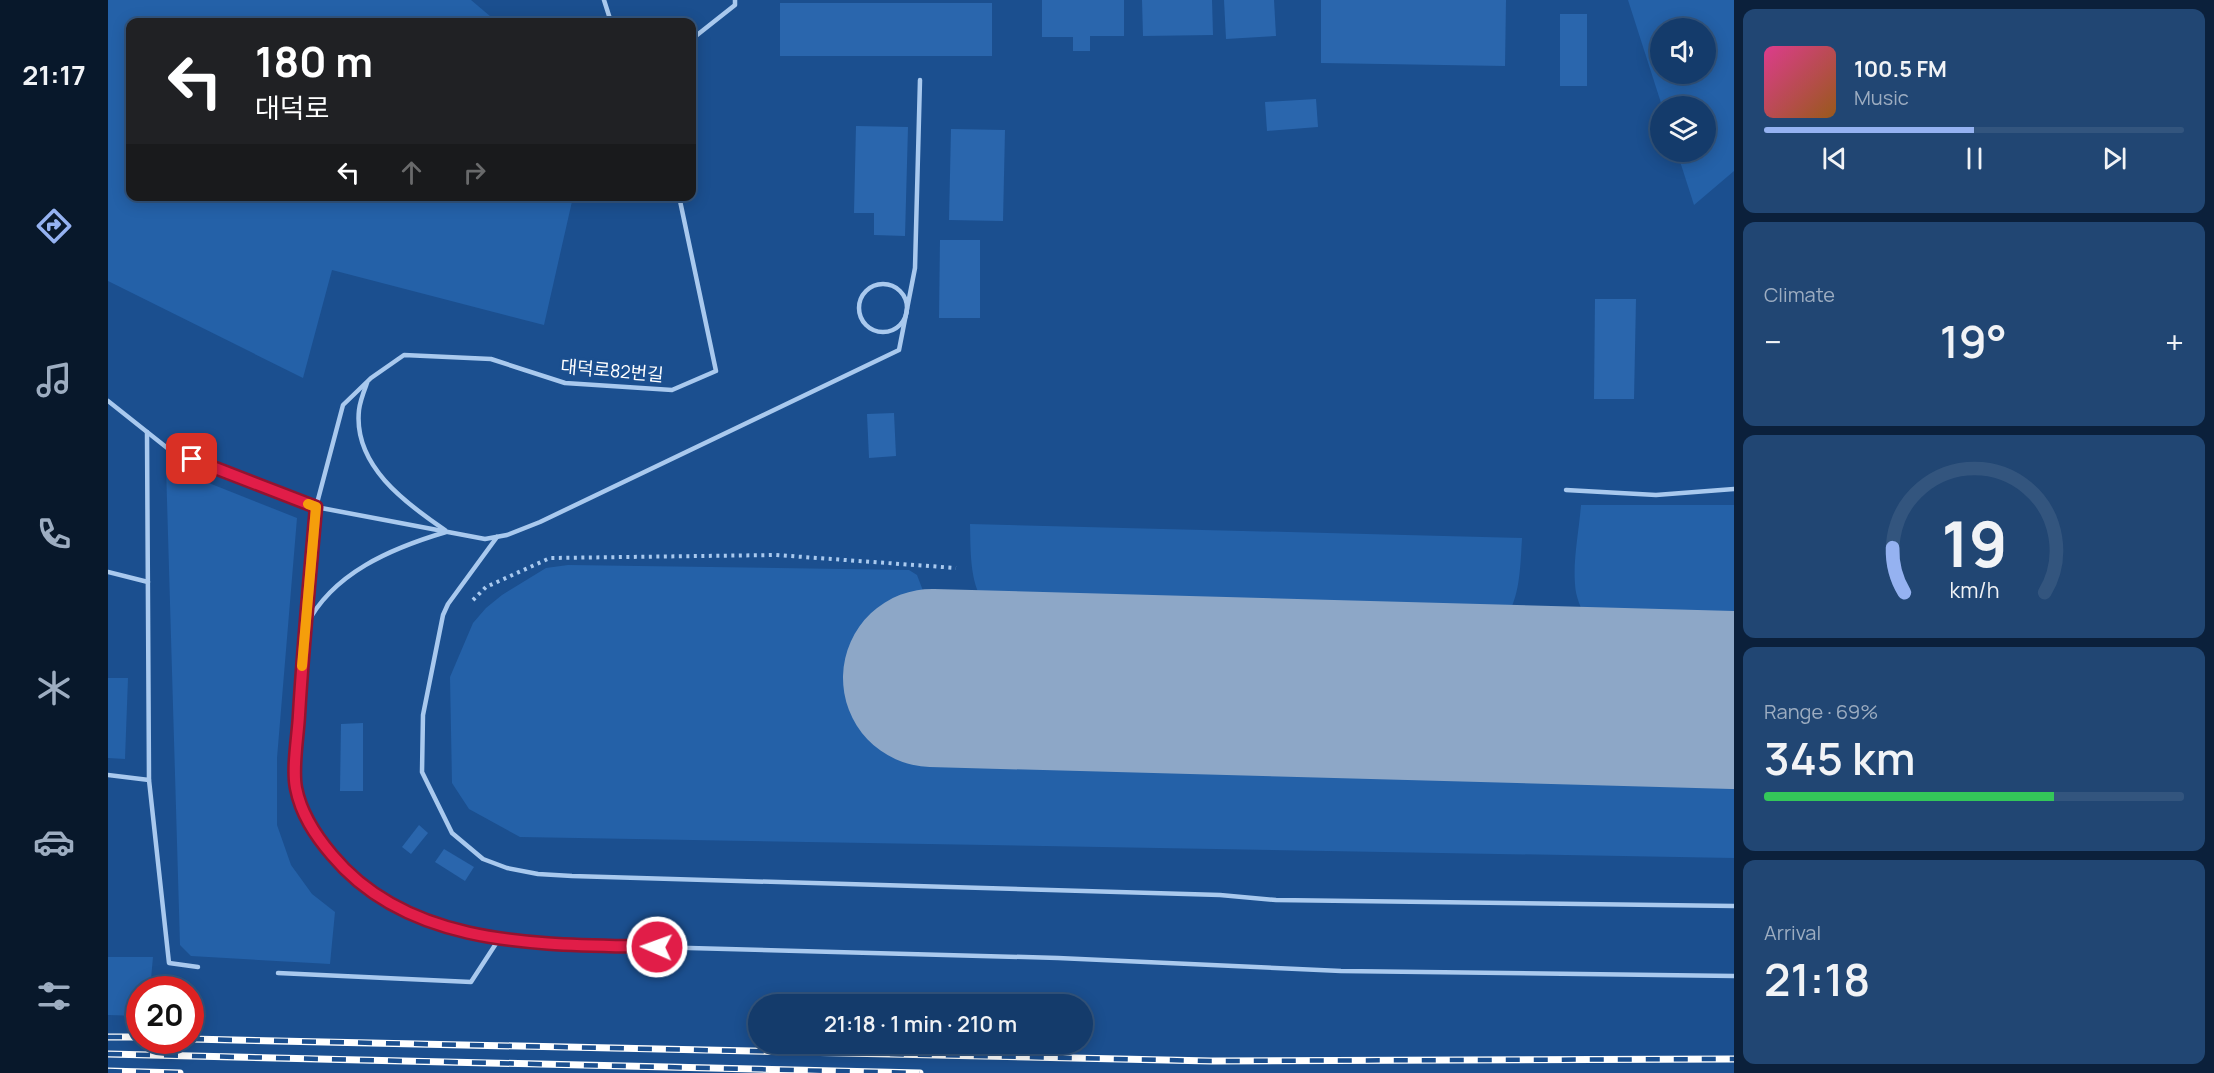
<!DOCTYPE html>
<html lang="en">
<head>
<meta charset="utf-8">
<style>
	:root { --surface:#143b6b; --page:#214673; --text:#f1f3f6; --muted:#9dadc1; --line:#33557e; --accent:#95b2f1 }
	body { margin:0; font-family:Manrope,"Noto Sans KR",sans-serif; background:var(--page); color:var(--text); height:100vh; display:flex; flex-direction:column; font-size:22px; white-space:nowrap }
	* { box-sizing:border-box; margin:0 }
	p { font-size:20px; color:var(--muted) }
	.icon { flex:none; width:33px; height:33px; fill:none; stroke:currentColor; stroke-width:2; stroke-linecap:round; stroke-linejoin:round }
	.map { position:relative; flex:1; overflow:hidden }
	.details { display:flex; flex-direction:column; gap:9px; padding:9px; background:#0b203b; width:480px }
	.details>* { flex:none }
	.hud { position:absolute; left:18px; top:18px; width:570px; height:183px; border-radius:12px; box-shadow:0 3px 15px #0003,0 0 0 2px var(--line); background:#202124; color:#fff; overflow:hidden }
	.buttons { position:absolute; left:1542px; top:18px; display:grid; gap:12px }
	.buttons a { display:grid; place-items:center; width:66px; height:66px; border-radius:50%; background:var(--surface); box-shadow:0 3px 15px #0003,0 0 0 2px var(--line); font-size:30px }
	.speed { position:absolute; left:18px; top:976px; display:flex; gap:12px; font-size:30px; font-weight:700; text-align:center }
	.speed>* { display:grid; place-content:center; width:78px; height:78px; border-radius:50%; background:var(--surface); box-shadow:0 3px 15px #0003,0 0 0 2px var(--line); line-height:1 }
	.speed .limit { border:9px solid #d22; background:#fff; color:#111 }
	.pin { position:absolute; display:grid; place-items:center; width:51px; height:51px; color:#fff; margin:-26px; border-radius:12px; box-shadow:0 3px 9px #0006 }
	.me { position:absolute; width:66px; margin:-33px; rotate:272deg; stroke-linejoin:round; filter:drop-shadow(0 0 4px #0008) }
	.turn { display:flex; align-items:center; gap:21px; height:126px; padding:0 30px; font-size:27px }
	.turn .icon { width:78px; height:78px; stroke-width:2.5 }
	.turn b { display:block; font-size:42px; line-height:51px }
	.lanes { display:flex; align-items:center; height:57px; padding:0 30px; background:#0003; justify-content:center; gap:30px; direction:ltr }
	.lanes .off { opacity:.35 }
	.big { font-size:45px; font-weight:600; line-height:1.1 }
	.details .card { flex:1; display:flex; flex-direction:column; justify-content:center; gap:9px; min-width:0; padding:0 21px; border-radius:12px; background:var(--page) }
	.details .dial { align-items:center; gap:0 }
	.dial svg { height:156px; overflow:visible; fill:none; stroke:var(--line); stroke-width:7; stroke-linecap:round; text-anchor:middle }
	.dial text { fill:var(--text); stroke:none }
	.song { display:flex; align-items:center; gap:18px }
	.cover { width:72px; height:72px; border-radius:9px; background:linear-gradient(135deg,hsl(330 70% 55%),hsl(30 70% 35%)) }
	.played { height:6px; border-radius:3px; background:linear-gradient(90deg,var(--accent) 50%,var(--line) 50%) }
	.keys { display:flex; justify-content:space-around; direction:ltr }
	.heat { display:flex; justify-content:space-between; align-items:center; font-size:33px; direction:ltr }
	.charge { height:9px; border-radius:4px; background:linear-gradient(90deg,#34c759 69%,var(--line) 0) }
	.trip { position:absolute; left:640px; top:994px; width:345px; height:60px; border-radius:30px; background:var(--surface); box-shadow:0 3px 15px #0003,0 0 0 2px var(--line); font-weight:600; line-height:60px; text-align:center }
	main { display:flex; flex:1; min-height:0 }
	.tabs { display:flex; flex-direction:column; width:108px; justify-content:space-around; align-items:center; background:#08182b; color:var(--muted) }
	.tabs .icon { width:42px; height:42px }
	.tabs .selected { color:var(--accent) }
	.tabs b { font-size:27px; color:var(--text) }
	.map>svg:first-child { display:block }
	.green { fill:#2461a8; fill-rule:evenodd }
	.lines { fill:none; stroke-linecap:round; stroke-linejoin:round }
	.runway { stroke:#8da7c7; stroke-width:178 }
	.building { fill:#2a66ad }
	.path { stroke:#a9c9ee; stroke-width:4; stroke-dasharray:3 4.5; stroke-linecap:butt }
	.lane { stroke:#a9c9ee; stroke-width:4.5 }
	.rail-casing { stroke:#fff; stroke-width:7 }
	.rail { stroke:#1b4f8f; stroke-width:4.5; stroke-dasharray:14; stroke-linecap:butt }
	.route-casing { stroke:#92132f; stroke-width:15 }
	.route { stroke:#e11d48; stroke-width:10 }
	.slow { stroke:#f59e0b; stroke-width:10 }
	.labels { text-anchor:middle; stroke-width:6; stroke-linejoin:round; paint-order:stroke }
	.street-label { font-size:18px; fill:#fff; stroke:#1b4f8f }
</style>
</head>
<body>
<main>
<nav class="tabs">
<b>21:17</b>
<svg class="icon selected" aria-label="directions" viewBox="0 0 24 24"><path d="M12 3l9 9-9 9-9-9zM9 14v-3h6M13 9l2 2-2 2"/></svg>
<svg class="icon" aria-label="music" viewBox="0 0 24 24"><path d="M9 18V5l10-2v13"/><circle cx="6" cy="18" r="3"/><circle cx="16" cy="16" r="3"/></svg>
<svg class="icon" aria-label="phone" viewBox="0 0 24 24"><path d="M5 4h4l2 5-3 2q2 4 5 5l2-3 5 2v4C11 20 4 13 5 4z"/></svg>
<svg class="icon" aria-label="climate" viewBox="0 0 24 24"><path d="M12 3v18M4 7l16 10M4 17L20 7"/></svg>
<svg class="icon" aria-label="car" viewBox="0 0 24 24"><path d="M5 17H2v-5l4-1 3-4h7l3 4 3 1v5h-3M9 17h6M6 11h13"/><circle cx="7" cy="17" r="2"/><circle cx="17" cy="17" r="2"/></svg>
<svg class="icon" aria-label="filters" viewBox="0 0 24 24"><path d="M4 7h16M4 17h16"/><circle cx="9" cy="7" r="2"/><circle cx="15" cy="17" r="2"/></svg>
</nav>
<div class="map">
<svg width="1626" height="1073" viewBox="0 0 1626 1073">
	<rect width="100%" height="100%" fill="#1b4f8f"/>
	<g class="green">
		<path d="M0,0H363L389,22H22V196L465,197L436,325L224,270L195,378L0,281Z"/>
		<path d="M1520,0H1626V171L1586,205L1569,152H1598V106H1554ZM1598,28V74H1552V28Z"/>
		<path d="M58,466L189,518L169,758V825L183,865L204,894L227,912L222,964L83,956L72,945Z"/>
		<path d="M1473,505H1626V652C1596,652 1536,656 1510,646C1487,637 1468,608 1467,584C1465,559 1471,531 1473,505Z"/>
		<path d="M862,524L1414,538C1411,593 1411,630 1349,648L917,633C862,612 863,575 862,524Z"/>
		<path d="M460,565L801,570L809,575L817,596L807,714L1626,731V858L412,837L361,809L344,783L342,677L365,623L378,608L394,595L438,568Z"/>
		<path d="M0,678H20L17,759L0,758Z"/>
		<path d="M0,957H45L42,990H32L31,1016L0,1015Z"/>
	</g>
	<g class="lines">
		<path class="runway" d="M824,678L1626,700"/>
	</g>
	<g class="building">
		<path d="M934,0H1016V36H982V51H965V37H934Z"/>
		<path d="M1034,0H1104L1105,35L1035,36Z"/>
		<path d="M1116,0H1166L1168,36L1118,39Z"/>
		<path d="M1213,0H1398L1397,66L1213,63Z"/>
		<rect x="672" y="3" width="212" height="53"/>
		<rect x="1452" y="14" width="27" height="72"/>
		<path d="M1208,99L1210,127L1159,131L1157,102Z"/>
		<path d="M748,126L800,127L797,236L766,235V213H746Z"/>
		<path d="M843,129L897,130L895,221L841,220Z"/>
		<path d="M832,240H872V318H831Z"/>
		<path d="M1487,299H1528L1526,399H1486Z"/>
		<path d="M786,413L788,456L761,458L759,414Z"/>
		<path d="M255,723V791H232L233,724Z"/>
		<path d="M311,825L320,833L303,854L294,847Z"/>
		<path d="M336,849L366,867L357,881L327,862Z"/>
	</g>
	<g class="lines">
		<path class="path" d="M365,600L378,587L442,558L668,555L848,568"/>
		<g class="lane">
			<path d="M496,0L503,22"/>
			<path d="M584,39L627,5V0"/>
			<path d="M571,196L608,371L564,390L457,383L383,359L296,355L263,378L235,405L208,507L196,628L187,787L197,817L211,839L232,864L268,896L311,917L370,936L432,944L950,958L1233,971L1626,976"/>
			<circle cx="775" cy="308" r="24"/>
			<path d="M259,383C256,391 252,401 251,410C245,465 297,503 337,530"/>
			<path d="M0,401L63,451L208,507L377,539L399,535L432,522L791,350L807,268L812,80"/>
			<path d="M1458,490L1548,495L1626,489"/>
			<path d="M389,537L340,604L335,615L315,715L314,772L344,833L375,859L399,868L430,874L464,876L1112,895L1168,900L1626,906"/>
			<path d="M0,572L40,582"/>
			<path d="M198,626C224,573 284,548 338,532"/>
			<path d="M0,775L41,780L39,432"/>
			<path d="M41,780L61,963L90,967"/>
			<path d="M170,973L363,982L391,939"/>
		</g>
		<g class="rail-casing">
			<g id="rail">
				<path d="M0,1037H32"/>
				<path d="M82,1039L1103,1061L1626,1059"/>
				<path d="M0,1054L812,1073"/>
				<path d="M0,1071L72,1073"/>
			</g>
		</g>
		<use href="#rail" class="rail"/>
	</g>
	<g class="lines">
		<g class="route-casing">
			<path id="route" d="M84,459L208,507C202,576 195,646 191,715C190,736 184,768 188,788C193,814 207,835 224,855C303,950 438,944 549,947"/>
		</g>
		<use href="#route" class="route"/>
		<path class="slow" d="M194,666L208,507L200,504"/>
	</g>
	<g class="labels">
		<g class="street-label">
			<text transform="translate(504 371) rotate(5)" y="6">대덕로82번길</text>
		</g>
	</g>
</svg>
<div class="buttons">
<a><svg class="icon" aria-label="sound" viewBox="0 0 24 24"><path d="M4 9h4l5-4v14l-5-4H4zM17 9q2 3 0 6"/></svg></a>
<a><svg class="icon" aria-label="layers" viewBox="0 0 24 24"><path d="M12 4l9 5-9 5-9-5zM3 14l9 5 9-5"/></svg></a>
</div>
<div class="speed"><div class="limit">20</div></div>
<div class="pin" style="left:84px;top:459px;background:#d93025"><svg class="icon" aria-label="arrive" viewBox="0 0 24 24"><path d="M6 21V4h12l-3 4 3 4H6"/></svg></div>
<svg class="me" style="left:549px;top:947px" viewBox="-20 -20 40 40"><circle r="17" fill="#e11d48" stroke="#fff" stroke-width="3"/><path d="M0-11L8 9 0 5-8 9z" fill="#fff"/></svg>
<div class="trip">21:18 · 1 min · 210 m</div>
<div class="hud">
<div class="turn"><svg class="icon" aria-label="left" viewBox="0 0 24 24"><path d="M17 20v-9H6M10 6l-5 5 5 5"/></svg><div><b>180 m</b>대덕로</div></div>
<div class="lanes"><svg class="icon" aria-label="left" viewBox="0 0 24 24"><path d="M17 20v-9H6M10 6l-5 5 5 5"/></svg><svg class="icon off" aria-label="ahead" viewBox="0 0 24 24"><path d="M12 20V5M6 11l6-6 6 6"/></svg><svg class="icon off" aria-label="right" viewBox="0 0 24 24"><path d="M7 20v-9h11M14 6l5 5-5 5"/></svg></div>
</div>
</div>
<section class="details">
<div class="card">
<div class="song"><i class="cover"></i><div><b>100.5 FM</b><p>Music</p></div></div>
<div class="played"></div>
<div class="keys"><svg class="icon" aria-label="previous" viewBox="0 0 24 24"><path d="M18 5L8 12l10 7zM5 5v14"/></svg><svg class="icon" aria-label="pause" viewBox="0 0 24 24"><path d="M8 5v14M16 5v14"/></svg><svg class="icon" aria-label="next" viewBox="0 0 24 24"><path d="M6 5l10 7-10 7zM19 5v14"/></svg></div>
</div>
<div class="card"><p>Climate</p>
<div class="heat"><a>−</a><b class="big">19°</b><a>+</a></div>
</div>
<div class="card dial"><svg viewBox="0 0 100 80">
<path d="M14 69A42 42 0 1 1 86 69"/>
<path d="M14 69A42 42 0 0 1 8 46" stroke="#95b2f1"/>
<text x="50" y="56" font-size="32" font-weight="700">19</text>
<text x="50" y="72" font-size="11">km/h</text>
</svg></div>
<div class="card"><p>Range · 69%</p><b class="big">345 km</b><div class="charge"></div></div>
<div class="card"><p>Arrival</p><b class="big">21:18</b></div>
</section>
</main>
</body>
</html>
